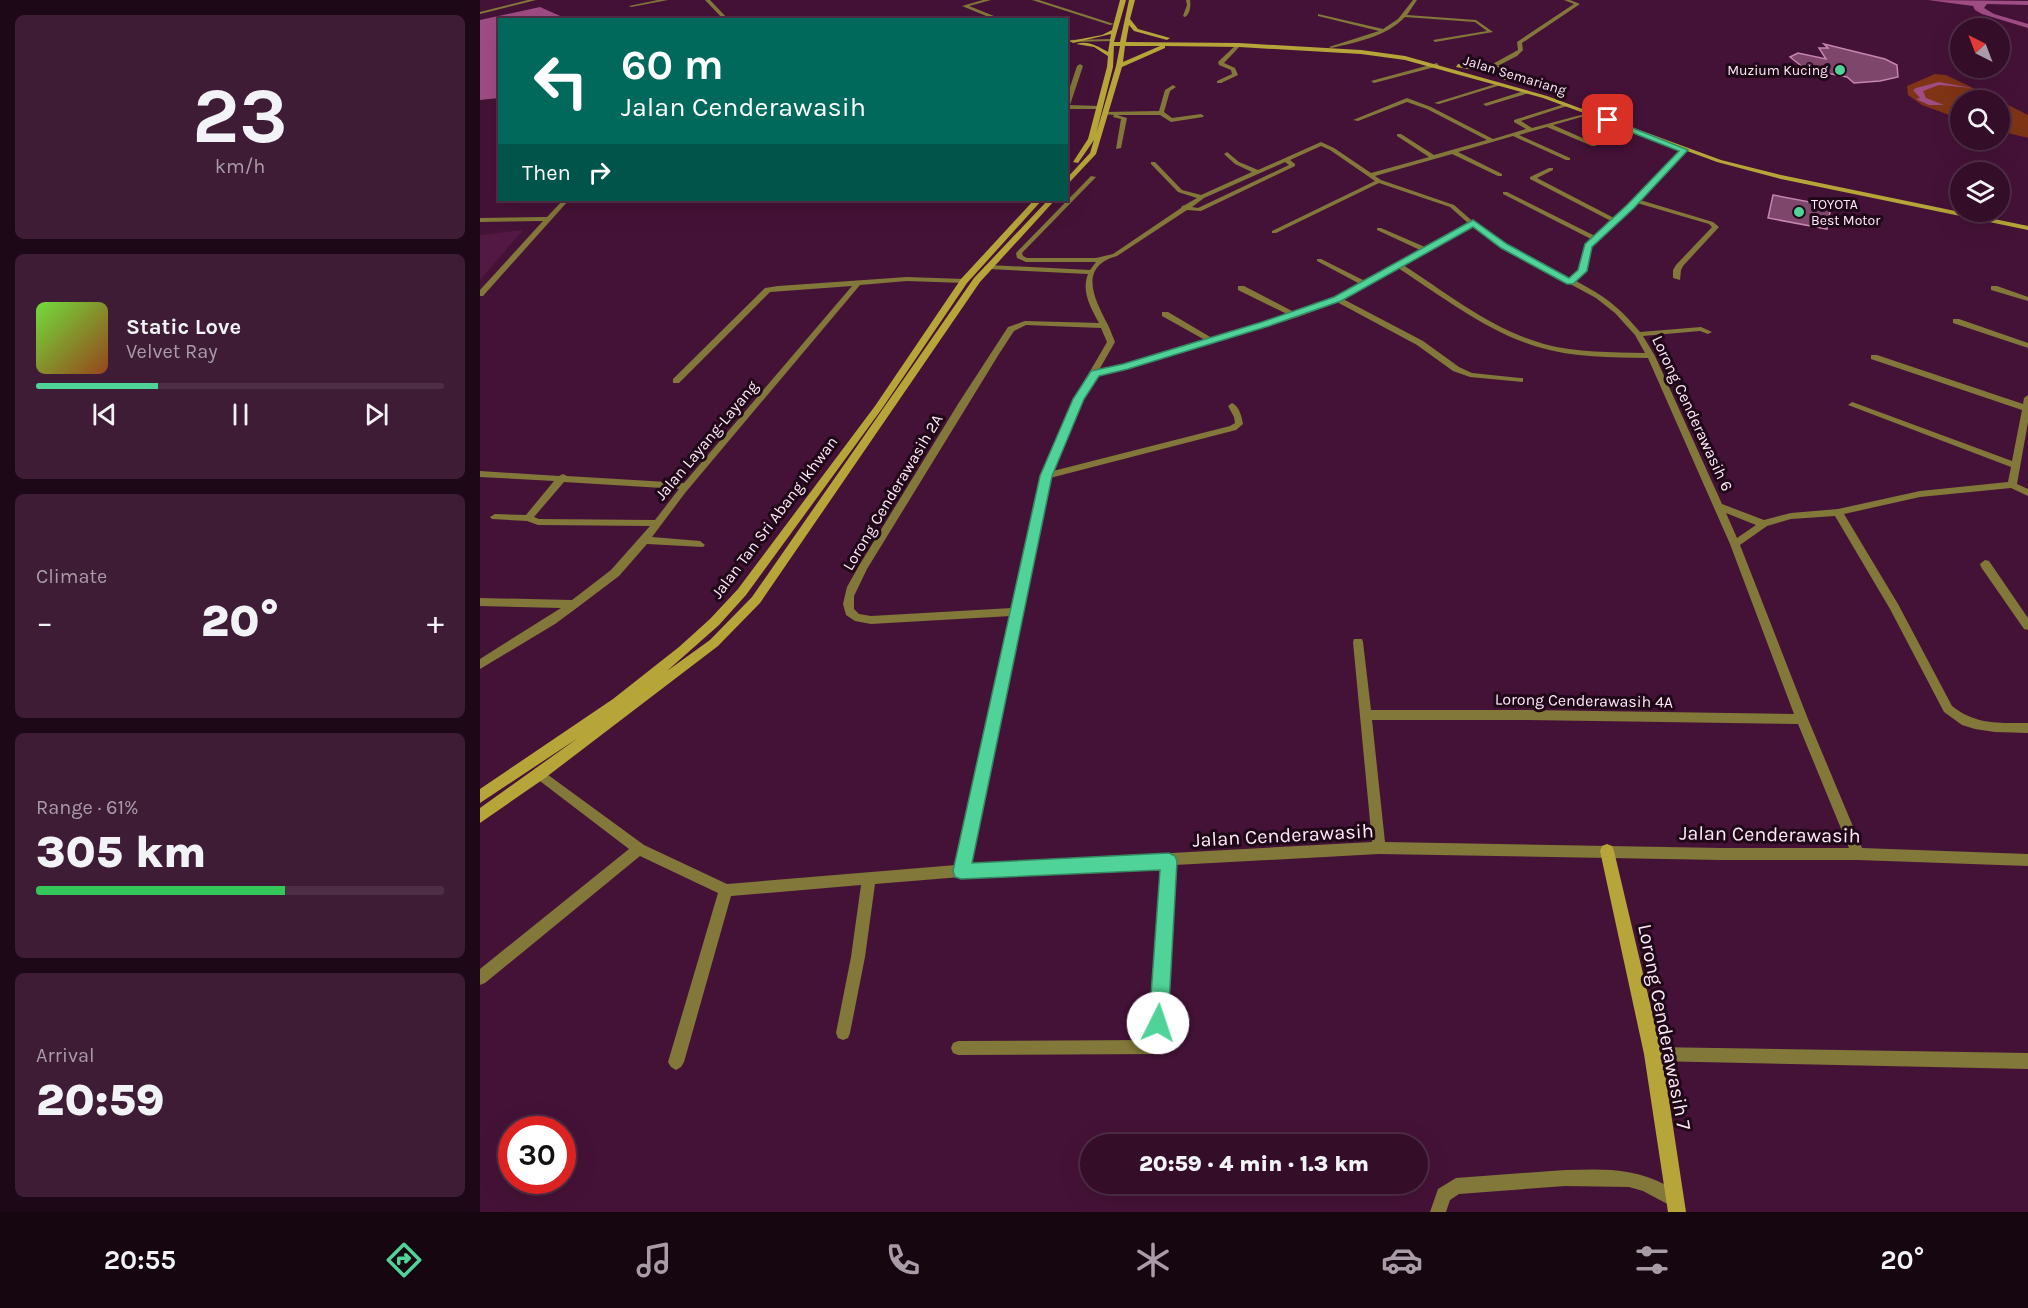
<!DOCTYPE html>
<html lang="en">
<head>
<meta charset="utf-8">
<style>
	:root { --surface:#340e29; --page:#3f1c35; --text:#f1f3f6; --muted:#a99ca8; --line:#4e2e46; --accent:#50d398 }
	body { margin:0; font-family:Karla,sans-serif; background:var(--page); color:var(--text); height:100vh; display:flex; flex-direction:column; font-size:22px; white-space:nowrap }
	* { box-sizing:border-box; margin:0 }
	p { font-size:20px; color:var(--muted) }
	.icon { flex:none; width:33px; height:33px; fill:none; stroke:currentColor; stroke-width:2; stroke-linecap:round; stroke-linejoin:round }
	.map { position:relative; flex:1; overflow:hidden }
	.drawer { display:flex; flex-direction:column; gap:15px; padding:15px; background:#1d0817; width:480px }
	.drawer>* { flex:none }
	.hud { position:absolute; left:18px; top:18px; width:570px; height:183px; border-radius:0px; box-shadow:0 6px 24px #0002,0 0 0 2px var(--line); background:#00695c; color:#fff; overflow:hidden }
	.needle { width:39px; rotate:318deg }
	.fabs { position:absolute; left:1470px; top:18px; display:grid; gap:12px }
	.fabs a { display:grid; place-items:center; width:60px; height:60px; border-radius:50%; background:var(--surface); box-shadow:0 6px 24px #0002,0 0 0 2px var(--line); font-size:30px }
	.speed { position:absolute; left:18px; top:1116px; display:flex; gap:12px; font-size:30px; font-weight:700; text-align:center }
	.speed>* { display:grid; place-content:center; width:78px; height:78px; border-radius:50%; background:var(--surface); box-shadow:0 6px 24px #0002,0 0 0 2px var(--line); line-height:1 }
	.speed .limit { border:9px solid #d22; background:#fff; color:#111 }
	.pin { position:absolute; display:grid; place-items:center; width:51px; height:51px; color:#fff; margin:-26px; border-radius:12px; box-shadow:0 3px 9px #0006 }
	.me { position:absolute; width:66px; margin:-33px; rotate:4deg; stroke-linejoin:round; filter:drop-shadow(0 0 4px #0008) }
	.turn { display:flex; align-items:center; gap:21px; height:126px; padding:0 24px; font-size:27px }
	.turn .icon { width:78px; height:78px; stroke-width:2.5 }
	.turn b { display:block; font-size:42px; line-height:51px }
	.then { display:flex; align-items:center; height:57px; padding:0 24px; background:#0003; gap:12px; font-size:22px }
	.big { font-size:45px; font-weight:800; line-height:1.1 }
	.drawer .widget { flex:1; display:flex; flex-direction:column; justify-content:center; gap:9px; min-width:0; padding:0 21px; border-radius:9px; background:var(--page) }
	.drawer .dial { align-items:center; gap:0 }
	.dial b { font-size:78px; line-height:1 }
	.song { display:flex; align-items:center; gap:18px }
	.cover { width:72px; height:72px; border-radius:9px; background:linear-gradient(135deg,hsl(100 70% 55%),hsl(20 70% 35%)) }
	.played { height:6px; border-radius:3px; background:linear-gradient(90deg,var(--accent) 30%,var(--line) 30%) }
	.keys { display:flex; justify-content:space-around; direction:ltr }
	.heat { display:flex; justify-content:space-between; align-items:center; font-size:33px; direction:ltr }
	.charge { height:9px; border-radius:4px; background:linear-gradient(90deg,#34c759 61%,var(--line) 0) }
	.trip { position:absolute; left:600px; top:1134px; width:348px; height:60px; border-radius:30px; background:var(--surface); box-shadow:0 6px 24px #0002,0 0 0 2px var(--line); font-weight:800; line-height:60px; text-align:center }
	.menu { display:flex; height:96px; justify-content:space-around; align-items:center; background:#150610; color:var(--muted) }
	.menu .icon { width:42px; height:42px }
	.menu .selected { color:var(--accent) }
	.menu b { font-size:27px; color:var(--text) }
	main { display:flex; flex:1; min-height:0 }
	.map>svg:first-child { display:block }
	.built { fill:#531843 }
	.green { fill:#7f3416 }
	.water { fill:#9f4d85 }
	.building { fill:#7f466c; stroke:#c486af; stroke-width:1.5 }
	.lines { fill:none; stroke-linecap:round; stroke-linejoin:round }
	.street { fill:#827839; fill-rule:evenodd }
	.secondary { fill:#b6a538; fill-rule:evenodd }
	.route { fill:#50d398; stroke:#348963; stroke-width:1.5 }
	.poi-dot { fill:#50d398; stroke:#1f0918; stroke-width:2 }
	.labels { text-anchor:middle; stroke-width:6; stroke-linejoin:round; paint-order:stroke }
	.far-poi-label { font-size:14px; fill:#fee9f6; stroke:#1f0918; text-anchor:end }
	.far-street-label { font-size:14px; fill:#fee9f6; stroke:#1f0918 }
	.street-label { font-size:16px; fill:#fee9f6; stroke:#1f0918 }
	.near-street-label { font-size:20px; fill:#fee9f6; stroke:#1f0918 }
</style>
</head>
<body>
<main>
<section class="drawer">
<div class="widget dial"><b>23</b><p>km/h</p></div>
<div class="widget">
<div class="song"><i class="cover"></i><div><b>Static Love</b><p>Velvet Ray</p></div></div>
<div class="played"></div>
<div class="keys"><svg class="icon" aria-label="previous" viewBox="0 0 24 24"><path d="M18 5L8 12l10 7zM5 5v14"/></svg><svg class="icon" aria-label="pause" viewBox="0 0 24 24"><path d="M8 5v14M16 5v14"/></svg><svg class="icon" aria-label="next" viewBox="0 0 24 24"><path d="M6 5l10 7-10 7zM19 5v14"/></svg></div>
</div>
<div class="widget"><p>Climate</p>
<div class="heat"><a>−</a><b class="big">20°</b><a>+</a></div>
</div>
<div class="widget"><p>Range · 61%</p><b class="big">305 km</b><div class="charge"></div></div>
<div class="widget"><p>Arrival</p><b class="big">20:59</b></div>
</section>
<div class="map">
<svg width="1548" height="1212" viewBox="0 0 1548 1212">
	<rect width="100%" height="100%" fill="#451237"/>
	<path class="built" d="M43,230L0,280V235Z"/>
	<g class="green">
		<path d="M1455,74L1466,75L1518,100H1480V119L1442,105L1428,95L1427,86Z"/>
		<path d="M1520,101L1548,115V138L1520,131Z"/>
	</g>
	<g class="water">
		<path d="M1448,0L1548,1V5L1507,4L1504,8L1514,14L1548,24V28L1502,14L1495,10L1493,6Z"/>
		<path d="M60,7L87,19L20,20L19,98L0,100V20Z"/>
		<path d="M1459,82L1492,88L1459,85L1443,91L1446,98L1464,105H1449L1436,99L1440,98L1433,90L1436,88Z"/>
	</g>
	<g class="building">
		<path d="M1344,44L1405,59L1417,65L1418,77L1400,81L1374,83L1367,77L1341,72L1345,67L1324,68L1310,57L1318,53L1346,59L1339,48H1348Z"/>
		<path d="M1293,195L1351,206L1347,229L1288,218Z"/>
	</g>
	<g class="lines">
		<g class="street">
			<path d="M48,0H56L0,14V12Z"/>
			<path d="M178,0H188L151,7L149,6Z"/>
			<path d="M225,0H230L249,20H244Z"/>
			<path d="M503,0H511L489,6L524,20H516L482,6Z"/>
			<path d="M552,0H559L634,24L630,25Z"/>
			<path d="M706,0H710C711,6 710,14 705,17L703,16L707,5Z"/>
			<path d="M933,0H937L927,15L996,20L1013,32L955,42L953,40L1007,31L995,22L925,17C906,37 877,42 851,48L849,47L899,31L838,16V14L903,29L918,19Z"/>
			<path d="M1084,0H1090L1100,4L1042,43L1043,50L1037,56L1004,73H1000V71L1038,50L1037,42L1094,4Z"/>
			<path d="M632,39L634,41L586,42V40Z"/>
			<path d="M757,44L761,45L744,63L755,68L758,75L741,83H737V81L752,74L751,70L739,65L738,62Z"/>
			<path d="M957,63L959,66L894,83L891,81Z"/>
			<path d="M600,64L603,66L590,105L619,106L621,107V109H589L586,111V99L597,66Z"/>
			<path d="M1019,83L1024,84L959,104L954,103Z"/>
			<path d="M693,85L696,87L690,91L684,112L692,118L721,114L724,116L723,117L691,122L680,115H637L647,118L641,148L636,149L641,119L633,117L634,115L624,114V112L679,111L685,90Z"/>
			<path d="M1047,90L1049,93L1006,106L1003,104Z"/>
			<path d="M927,98L951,107L1013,139L1046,129L1034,122V120L1085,104L1090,105L1041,121L1052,128L1112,112V114L1073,125L1116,144V146H1112L1067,127L1039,135L1090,158V160H1086L1033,136L978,152L1022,174V176H1018L972,154L895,176L901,180L974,205L1005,232L1090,278L1099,270L1105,246L1111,239L1023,194V192H1027L1115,236L1131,221L1050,179V177L1069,168H1073V170L1057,178L1134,218L1202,149H1206V151L1160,200L1233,222L1239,227L1203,266L1201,270L1200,280L1193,278V270L1196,265L1232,227L1229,224L1157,203L1111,247L1106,271L1096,281C1126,297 1138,306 1160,332L1221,327L1232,332L1228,334L1220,331L1163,336L1175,356L1242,504L1284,520L1311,513L1358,509L1440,491L1528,482L1531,467L1368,405L1372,402L1375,403L1532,461L1542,410L1391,359V355H1397L1543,404L1544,398L1548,395V422L1537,484L1548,489V496L1531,488L1440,497L1364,514L1418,604L1472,706C1496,725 1519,723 1548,723V733L1515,732L1495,729L1482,725L1464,712L1410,609L1355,516L1311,519L1287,526L1260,545L1328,719L1382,848L1548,854V866L1378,860H1241L899,854L695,865L684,1047L682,1052L677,1054L478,1055L473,1053L471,1048L473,1043L478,1041L670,1040L682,866L481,877L395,884L385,957L370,1033L368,1038L363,1040L358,1038L356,1033L371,957L381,885L251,896L204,1062L201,1067L196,1070L191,1067L188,1062L238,893L160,856L5,983L0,985V969L149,849L56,778L54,774L56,770L60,769L164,845L247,884L476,865L531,616L391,624L375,621L366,615L363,604L367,587L380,564L478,404L528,327L545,321L619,323C611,308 601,292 608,274L508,269L504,267L508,265L610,270L616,262H546L537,258L536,253L611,176L616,177L542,253L543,256L547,258H616L633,254L701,208L702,206L705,205L717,198L698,192L671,164V162H675L702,190L721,195L772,172L755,164L744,154L747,152L759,162L778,170L841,142L854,148L891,173L949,157L917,136V134H921L954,155L1007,140L947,109L927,102L878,121L873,120ZM841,146L850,150L895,181L792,231V233H796L899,183L970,207L988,223L945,247L901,228H897V230L940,250L885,281L841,259H837V261L880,284L855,297L814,312L764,286H758V290L807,314L732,338L688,312H682V316L725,340L643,365L619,370L635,342C633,337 630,329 628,325C615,300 597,267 637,256L707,210L721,211L815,166V164L810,160ZM805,162L809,165L718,208L712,207L724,198ZM992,227L1022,247L1116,298L1135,313L1155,335L1165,353C1132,352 1097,353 1064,344C1013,330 968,294 923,265ZM918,268C963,297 1007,332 1058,347C1094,358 1131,357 1168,358L1250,544L1314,714L1048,710H891L883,642L882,639H874L873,642L892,842L489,864L570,478L756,430L763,424C762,417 759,406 752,403L748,406L754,417L755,423L750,426L573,471L602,399L616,375L648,369L818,317L857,302L937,345L973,371L990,377L1043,382V378H1040L992,373L979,367L943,341L863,299ZM546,325L621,328L627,342L594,399L561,476L532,608L391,616L379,614L374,609V596L387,569L519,354L534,331ZM1246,513L1276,525L1257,538ZM892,720H1048L1318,724L1369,848H1241L905,842Z"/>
			<path d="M83,200H89L3,296H0V290L63,221L0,222V218L67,217Z"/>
			<path d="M427,277L484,279L488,281L484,283L427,281L380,285L205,493L172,537L220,541L225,545L223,547L167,544L139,576L98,607L75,624L0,669V659L81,608L0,606V598L92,600L131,570L170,526L58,525L47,521L12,519L10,517L15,514L46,515L74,481L0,477V471L79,476L83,474L87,476L204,483L372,286L290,292L199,383H193V379L285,288L298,286ZM84,482L199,489L175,520L59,519L54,517Z"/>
			<path d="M1511,286H1517L1548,297V301L1511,290Z"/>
			<path d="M1473,319H1479L1548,343V348L1473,323Z"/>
			<path d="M1505,560L1509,561L1548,618V630L1544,629L1501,567L1500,564Z"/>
			<path d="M1173,1047L1548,1053V1069L1173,1061L1168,1059L1166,1054L1168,1049Z"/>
			<path d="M1085,1170C1121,1169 1153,1167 1186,1185C1193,1189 1200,1192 1203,1200L1201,1206L1195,1208L1163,1191L1149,1187L1085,1186L979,1194L970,1200L966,1212H950L958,1189L976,1178Z"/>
		</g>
		<g class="secondary">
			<path d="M640,0H646L634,42H640L649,0H655L650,19L658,29L690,38L687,40L654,31L649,25L646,42L759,43L881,50L925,56L1067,96L1241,160L1301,175L1548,226V230L1301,179L1237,162L1063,98L925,60L881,54L759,47L685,46V48L642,67L616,154L586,186V179L610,153L614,140L598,163L593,162L608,139L627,67L628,56L614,47L596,44C607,40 618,46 628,52L631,34L593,43L590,41L622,35L632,30ZM634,46H640L636,66L616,134L633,67ZM645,46H680L643,62Z"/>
			<path d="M978,64C989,66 1008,63 1016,66L994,70L976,67Z"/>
			<path d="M1017,66H1021L1028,80H1024Z"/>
			<path d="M554,200H562L487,283L401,410L266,595L239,625L187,671L230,640L272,597L494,278L568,200H575L500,282L280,603L238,646L65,778L0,823V808L98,738L0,803V789L133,699L199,647L230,619L258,589L395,406L481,279Z"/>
			<path d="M1127,844L1132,846L1134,851L1182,1054L1206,1212H1188L1164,1054L1120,851L1122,846Z"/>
		</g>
	</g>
	<path class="route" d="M1125,119H1130L1208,150L1154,208L1112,247L1107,271L1093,284H1087L1021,248L993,227L861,301L789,326L648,369L619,376L604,399L572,476L492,863L689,853L695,856L697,861L688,1023L685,1030L678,1033L672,1030L669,1023L680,870L481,879L475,877L473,871L560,476L593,399L611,371L643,364L782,322L854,297L993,220L1027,244L1089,278L1098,270L1105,244L1148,204L1199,151L1125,122Z"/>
	<g class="poi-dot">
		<circle cx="1360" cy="70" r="6"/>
		<circle cx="1319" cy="212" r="6"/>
	</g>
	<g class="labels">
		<g class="far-poi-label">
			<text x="1348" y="75">Muzium Kucing</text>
			<text x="1331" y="209" text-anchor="start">TOYOTA<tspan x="1331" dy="16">Best Motor</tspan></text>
		</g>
		<g class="far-street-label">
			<text transform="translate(1035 75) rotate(17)" y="5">Jalan Semariang</text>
		</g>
		<g class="street-label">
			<text transform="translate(1213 413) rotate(65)" y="6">Lorong Cenderawasih 6</text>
			<text transform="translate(226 440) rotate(-50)" y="6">Jalan Layang-Layang</text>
			<text transform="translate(412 492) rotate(-59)" y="6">Lorong Cenderawasih 2A</text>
			<text transform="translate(294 517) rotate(-53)" y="6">Jalan Tan Sri Abang Ikhwan</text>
			<text transform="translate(1104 700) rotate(1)" y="6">Lorong Cenderawasih 4A</text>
		</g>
		<g class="near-street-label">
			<text transform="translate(1290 834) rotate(1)" y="7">Jalan Cenderawasih</text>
			<text transform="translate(803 835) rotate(-3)" y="7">Jalan Cenderawasih</text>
			<text transform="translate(1185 1027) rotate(79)" y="7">Lorong Cenderawasih 7</text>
		</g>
	</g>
</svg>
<div class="fabs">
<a><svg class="needle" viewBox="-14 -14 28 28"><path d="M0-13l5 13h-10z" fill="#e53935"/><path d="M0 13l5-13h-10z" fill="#a99ca8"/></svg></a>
<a><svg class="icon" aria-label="search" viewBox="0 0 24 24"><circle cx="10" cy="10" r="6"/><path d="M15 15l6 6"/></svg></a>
<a><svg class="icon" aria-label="layers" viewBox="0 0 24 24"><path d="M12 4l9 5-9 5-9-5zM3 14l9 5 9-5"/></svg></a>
</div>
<div class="speed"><div class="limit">30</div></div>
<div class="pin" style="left:1128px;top:120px;background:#d93025"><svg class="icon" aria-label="arrive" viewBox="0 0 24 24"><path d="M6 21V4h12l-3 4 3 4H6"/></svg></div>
<svg class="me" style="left:678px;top:1023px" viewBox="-20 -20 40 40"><circle r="19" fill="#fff"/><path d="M0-13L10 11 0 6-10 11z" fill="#50d398"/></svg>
<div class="trip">20:59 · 4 min · 1.3 km</div>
<div class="hud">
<div class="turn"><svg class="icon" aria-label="left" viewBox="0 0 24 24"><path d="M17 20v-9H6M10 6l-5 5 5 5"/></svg><div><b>60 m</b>Jalan Cenderawasih</div></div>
<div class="then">Then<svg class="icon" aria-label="right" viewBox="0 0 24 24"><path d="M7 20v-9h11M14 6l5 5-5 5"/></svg></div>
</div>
</div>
</main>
<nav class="menu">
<b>20:55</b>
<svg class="icon selected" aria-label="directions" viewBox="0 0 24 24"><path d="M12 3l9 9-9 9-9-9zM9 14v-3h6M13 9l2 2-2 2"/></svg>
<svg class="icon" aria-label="music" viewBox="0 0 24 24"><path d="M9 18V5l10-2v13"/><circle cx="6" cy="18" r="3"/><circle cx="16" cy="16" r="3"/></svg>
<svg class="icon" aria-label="phone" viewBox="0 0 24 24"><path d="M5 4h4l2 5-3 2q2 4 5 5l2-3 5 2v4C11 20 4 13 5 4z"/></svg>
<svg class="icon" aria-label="climate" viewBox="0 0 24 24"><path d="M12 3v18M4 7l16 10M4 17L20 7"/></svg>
<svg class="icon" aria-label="car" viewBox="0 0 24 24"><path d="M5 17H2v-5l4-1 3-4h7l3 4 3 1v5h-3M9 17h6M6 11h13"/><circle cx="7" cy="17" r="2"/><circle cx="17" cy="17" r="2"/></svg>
<svg class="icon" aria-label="filters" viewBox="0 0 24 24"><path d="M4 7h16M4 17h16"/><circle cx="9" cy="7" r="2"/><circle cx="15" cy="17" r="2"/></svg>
<b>20°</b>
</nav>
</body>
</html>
